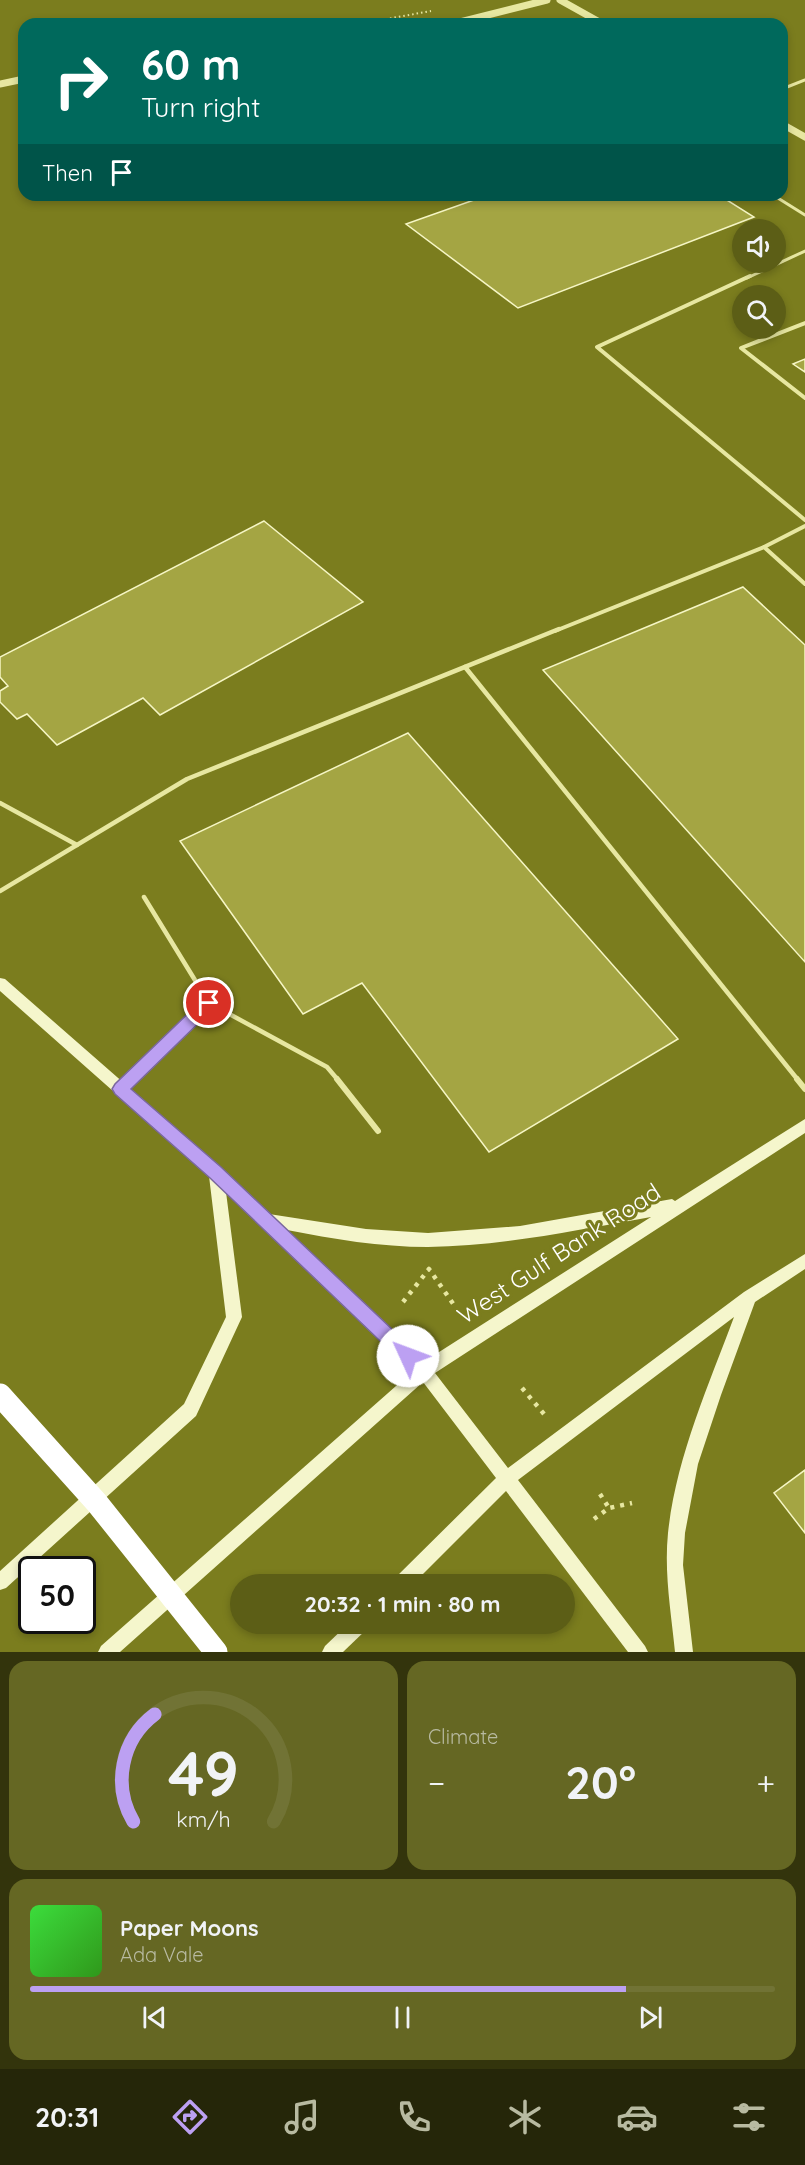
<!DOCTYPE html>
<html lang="en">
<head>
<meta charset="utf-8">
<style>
	:root { --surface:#5c5e16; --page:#656723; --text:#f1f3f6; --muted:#b8baa1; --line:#717335; --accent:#bca0f2 }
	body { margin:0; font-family:Quicksand,sans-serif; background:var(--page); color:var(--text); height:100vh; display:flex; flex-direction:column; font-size:22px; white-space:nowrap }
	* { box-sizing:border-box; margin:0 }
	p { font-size:20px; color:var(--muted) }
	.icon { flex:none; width:33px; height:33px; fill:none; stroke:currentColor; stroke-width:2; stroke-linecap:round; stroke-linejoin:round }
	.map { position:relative; height:1652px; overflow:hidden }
	.details { display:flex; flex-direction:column; gap:9px; padding:9px; background:#33340c; flex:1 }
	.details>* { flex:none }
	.top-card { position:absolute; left:18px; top:18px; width:770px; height:183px; border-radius:18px; box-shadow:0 3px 9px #0003; background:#00695c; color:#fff; overflow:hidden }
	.fabs { position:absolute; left:732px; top:219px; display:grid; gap:12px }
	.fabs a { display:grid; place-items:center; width:54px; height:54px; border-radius:50%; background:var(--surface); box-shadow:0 3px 9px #0003; font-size:30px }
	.speed { position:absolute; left:18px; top:1556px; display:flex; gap:12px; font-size:30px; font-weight:700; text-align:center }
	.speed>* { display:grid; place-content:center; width:78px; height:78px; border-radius:50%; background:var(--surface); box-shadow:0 3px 9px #0003; line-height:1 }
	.speed .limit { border:3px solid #111; border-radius:9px; background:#fff; color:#111 }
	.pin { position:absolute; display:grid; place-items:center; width:51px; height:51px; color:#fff; margin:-26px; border:3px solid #fff; border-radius:50%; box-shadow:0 2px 6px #0007 }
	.me { position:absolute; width:66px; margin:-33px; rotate:313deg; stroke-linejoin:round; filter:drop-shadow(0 0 4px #0008) }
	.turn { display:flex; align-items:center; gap:21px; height:126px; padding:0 24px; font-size:27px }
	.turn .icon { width:78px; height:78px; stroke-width:2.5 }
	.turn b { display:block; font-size:42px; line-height:51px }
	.then { display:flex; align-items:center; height:57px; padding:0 24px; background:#0003; gap:12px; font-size:22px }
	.big { font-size:45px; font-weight:700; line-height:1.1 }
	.details .card { flex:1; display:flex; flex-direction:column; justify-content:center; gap:9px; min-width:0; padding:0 21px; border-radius:18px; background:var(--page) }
	.details .dial { align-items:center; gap:0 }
	.dial svg { height:156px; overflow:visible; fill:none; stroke:var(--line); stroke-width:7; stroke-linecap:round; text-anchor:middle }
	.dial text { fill:var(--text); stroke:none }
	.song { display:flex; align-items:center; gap:18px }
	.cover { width:72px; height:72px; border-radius:9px; background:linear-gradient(135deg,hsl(120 70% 55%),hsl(110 70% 35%)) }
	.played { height:6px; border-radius:3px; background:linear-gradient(90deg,var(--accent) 80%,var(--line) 80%) }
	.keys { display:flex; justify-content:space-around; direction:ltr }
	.heat { display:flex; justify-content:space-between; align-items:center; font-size:33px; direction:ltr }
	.details .tiles { flex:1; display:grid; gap:9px; grid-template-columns:1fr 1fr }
	.card:last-child { grid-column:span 2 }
	.trip { position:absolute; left:230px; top:1574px; width:345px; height:60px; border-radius:30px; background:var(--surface); box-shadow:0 3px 9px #0003; font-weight:700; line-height:60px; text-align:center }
	.tabs { display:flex; height:96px; justify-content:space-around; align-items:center; background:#252609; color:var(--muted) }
	.tabs .icon { width:42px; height:42px }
	.tabs .current { color:var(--accent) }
	.tabs b { font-size:27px; color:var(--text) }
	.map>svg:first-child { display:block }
	.building { fill:#a4a543; stroke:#f6f6c5; stroke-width:1.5 }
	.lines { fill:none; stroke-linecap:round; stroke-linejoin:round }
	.path-far1 { stroke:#e7e7a1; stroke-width:2; stroke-dasharray:1.5 3; stroke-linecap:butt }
	.path { stroke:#e7e7a1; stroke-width:4.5; stroke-dasharray:4 6; stroke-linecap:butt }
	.service-far3 { stroke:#e7e7a1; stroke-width:3 }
	.service-far2 { stroke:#e7e7a1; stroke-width:4 }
	.service-far1 { stroke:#e7e7a1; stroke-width:4.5 }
	.service { stroke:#e7e7a1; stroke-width:6 }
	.tertiary { stroke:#e7e7a1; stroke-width:7 }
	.secondary { fill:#f5f6cc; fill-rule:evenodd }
	.motorway-bridge { stroke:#fff; stroke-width:23 }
	.route { fill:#bca0f2; stroke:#7a689d; stroke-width:1.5 }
	.labels { text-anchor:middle; stroke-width:6; stroke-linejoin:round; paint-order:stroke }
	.near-street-label { font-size:24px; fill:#fff; stroke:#7b7d1e }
</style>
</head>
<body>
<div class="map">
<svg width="805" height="1652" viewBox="0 0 805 1652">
	<rect width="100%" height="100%" fill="#7b7d1e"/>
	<g class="building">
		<path d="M488,195H719L754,217L518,308L406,224Z"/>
		<path d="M805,359V372L793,364Z"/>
		<path d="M264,521L363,602L160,715L143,698L57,745L27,714L17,719L0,702V691L8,686L0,677V657Z"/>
		<path d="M743,587L805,645V962L543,670Z"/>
		<path d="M408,733L678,1039L489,1152L362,983L303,1014L180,841Z"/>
		<path d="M805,1470V1533L774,1493Z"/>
	</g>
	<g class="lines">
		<path class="path-far1" d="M359,24L431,11"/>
		<g class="path">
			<path d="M403,1302L429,1269L454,1305"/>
			<path d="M522,1388L544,1414"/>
			<path d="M600,1494L609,1508"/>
			<path d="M594,1519L609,1508L632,1503"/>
		</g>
		<g class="service-far3">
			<path d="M782,89L805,80"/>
			<path d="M773,195L805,215"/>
			<path d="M747,278L805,251"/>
		</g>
		<g class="service-far2">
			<path d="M750,276L597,347L805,520"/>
			<path d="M805,323L741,348L805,398"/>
			<path d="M764,547L805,584"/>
			<path d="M555,631L764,547L805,526"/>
		</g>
		<g class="service-far1">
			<path d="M465,667L798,1080"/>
			<path d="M0,803L77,845"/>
			<path d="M0,891L187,779L559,629"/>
			<path d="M209,1003L327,1067L338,1080"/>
			<path d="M129,1080L209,1003L144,897"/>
		</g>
		<g class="service">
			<path d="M337,1079L378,1131"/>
			<path d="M797,1079L805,1089"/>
			<path d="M122,1087L130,1079"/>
		</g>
		<g class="tertiary">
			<path d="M560,0L603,24"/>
			<path d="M452,24L547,0"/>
			<path d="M0,84L24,79"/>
			<path d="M782,124L805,137"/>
		</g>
		<g class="secondary">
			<path d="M0,978L5,979L221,1168L269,1214L366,1229L428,1233L520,1226L672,1199L675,1201L805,1119V1133L435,1373L508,1468L744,1292L805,1254V1269L755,1302L721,1395L698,1464L685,1533L683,1565L693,1652H675C671,1612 664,1573 668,1533C676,1458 708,1387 734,1317L518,1480L645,1646L648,1652H628L506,1491L413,1584H393L395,1578L496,1478L423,1382L120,1652H98L101,1646L413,1371L226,1192L242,1317L196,1416L6,1588L0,1590V1571L184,1404L226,1317L209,1176L0,991ZM651,1217L425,1361L287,1230C333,1239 380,1247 428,1247C503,1246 577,1230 651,1217Z"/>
			<path d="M349,1623H370L367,1629L343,1652H322L325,1646Z"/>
		</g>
		<path class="motorway-bridge" d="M0,1395L97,1503L216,1652"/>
	</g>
	<path class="route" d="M209,997L215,998L217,1003L215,1007L131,1089L221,1167L414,1350L417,1356L414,1362L408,1365L402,1362L210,1178L115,1094L112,1089L115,1084L204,998Z"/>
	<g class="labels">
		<g class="near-street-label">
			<text transform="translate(559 1254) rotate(-33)" y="8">West Gulf Bank Road</text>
		</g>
	</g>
</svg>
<div class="fabs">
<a><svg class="icon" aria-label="sound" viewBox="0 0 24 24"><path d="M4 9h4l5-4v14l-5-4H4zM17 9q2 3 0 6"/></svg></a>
<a><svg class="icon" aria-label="search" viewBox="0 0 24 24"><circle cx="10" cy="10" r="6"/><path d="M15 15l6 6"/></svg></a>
</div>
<div class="speed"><div class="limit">50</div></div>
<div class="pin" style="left:209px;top:1003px;background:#d93025"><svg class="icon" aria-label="arrive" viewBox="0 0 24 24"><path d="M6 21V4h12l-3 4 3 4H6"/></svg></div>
<svg class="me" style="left:408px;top:1356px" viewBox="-20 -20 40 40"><circle r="19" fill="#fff"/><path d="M0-13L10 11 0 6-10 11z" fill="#bca0f2"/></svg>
<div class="trip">20:32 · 1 min · 80 m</div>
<div class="top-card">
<div class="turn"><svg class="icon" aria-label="right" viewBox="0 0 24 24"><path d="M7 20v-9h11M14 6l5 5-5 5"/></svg><div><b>60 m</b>Turn right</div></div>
<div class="then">Then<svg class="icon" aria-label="arrive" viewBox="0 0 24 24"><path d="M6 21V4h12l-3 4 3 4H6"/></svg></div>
</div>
</div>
<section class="details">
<div class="tiles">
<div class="card dial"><svg viewBox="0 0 100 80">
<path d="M14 69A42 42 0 1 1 86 69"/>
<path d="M14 69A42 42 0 0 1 25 14" stroke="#bca0f2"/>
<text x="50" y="56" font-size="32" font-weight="700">49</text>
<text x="50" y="72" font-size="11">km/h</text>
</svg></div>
<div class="card"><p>Climate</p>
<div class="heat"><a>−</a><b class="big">20°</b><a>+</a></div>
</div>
<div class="card">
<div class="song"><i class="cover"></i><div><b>Paper Moons</b><p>Ada Vale</p></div></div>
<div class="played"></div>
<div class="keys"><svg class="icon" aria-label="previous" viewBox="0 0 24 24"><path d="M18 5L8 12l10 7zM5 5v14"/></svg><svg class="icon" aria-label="pause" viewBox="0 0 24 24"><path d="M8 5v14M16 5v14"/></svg><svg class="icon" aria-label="next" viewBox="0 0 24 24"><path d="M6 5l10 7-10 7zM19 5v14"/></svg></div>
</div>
</div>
</section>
<nav class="tabs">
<b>20:31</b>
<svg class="icon current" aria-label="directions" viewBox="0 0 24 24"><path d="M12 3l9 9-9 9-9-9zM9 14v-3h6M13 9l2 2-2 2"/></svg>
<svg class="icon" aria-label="music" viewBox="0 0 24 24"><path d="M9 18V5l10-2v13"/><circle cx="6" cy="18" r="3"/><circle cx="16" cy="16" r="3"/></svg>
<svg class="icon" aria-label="phone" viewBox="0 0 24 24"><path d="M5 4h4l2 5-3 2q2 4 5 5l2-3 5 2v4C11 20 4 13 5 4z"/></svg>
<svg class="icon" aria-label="climate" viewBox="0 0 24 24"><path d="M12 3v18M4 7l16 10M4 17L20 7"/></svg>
<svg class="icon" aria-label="car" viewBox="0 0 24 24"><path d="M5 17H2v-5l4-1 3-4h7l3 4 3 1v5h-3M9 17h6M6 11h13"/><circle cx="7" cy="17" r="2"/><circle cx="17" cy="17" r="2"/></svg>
<svg class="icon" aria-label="filters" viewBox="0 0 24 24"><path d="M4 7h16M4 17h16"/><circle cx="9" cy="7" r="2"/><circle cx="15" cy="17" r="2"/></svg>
</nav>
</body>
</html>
